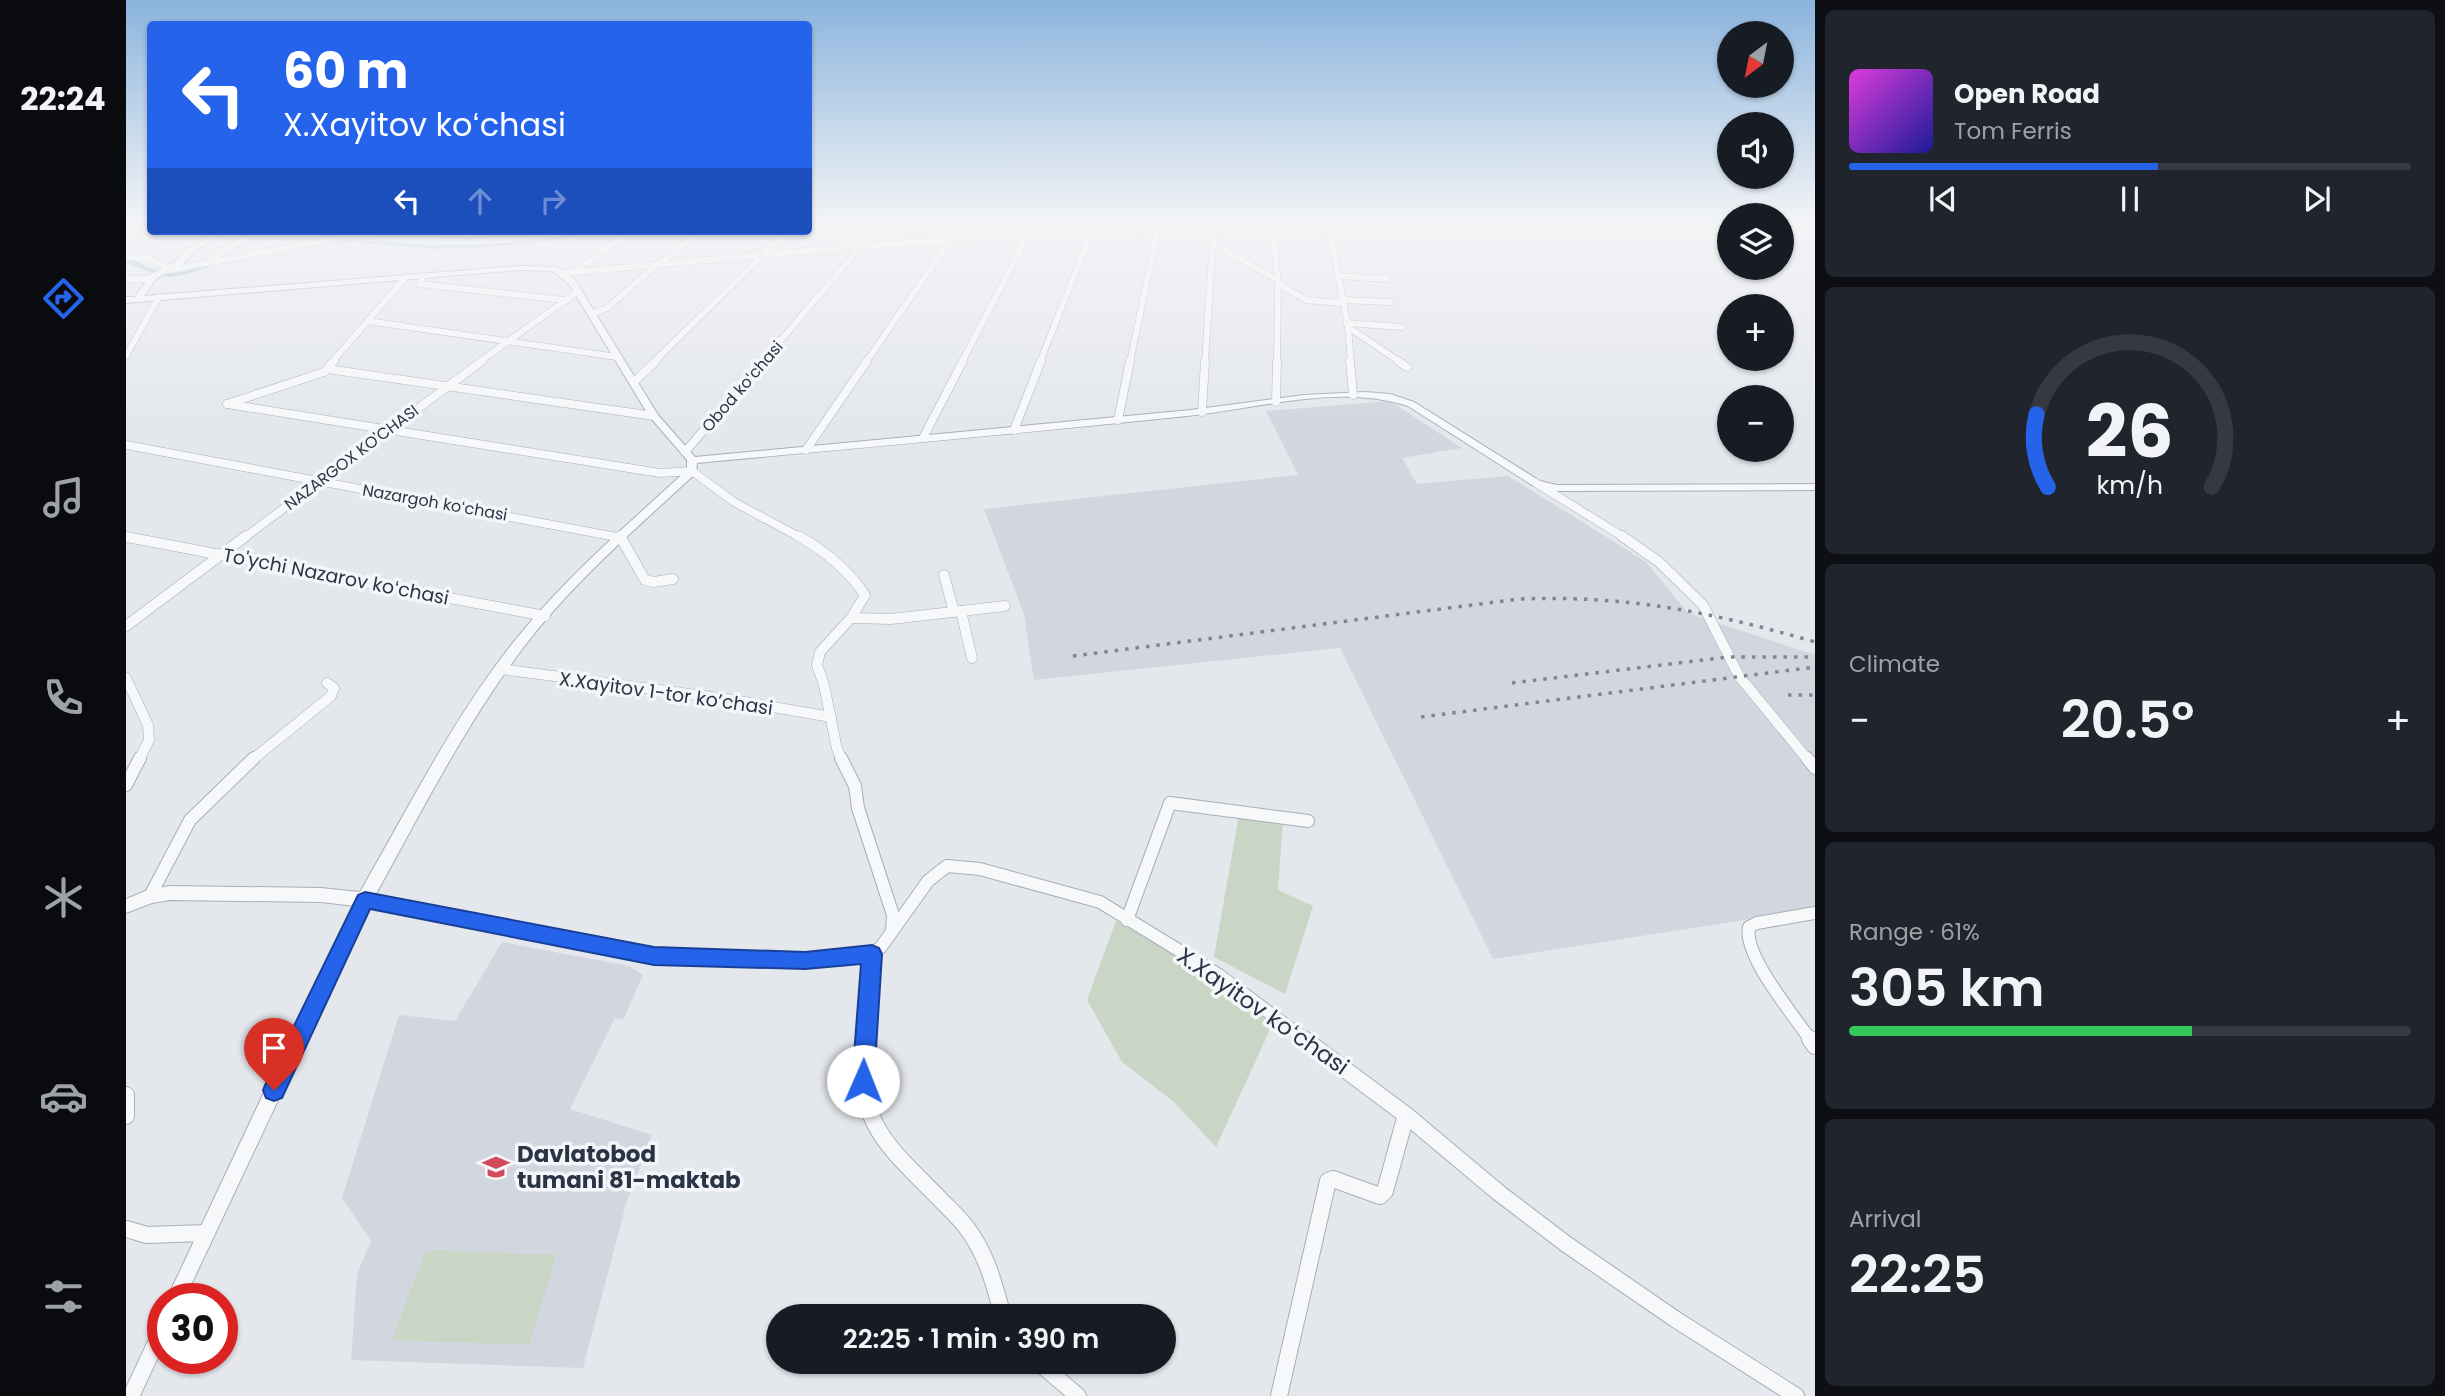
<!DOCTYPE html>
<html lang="en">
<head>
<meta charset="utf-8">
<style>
	:root { --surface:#171b24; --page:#20242c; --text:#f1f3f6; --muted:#9ea1a6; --line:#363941; --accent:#2563eb }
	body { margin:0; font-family:Poppins,sans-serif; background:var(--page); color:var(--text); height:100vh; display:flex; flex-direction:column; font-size:26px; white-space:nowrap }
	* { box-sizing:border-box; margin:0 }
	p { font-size:23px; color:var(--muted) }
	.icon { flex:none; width:38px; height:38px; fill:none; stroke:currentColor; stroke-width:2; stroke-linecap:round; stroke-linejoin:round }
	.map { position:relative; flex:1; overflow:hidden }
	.drawer { display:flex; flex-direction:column; gap:10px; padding:10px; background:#0d0f14; width:630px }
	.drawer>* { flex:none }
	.hud { position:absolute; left:21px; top:21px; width:665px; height:214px; border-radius:7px; box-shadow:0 2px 5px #0004; background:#2563eb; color:#fff; overflow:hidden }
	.needle { width:46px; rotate:212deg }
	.buttons { position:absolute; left:1591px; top:21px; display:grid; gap:14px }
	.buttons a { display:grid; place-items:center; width:77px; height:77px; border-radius:50%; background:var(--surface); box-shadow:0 2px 5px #0004; font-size:35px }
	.speed { position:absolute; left:21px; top:1283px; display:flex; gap:14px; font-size:35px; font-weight:700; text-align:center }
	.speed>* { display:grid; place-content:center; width:91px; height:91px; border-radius:50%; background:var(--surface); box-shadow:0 2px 5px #0004; line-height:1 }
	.speed .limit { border:10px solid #d22; background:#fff; color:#111 }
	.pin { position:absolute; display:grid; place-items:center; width:60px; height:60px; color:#fff; margin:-72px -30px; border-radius:50% 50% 50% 0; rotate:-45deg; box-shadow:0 0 7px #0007 }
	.pin .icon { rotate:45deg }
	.me { position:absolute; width:77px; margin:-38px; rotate:1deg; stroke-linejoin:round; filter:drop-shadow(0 0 5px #0008) }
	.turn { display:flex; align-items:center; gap:24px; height:147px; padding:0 21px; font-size:32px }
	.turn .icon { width:91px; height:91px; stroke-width:2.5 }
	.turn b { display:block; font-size:49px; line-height:60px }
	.lanes { display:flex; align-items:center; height:66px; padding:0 21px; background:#0003; justify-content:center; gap:35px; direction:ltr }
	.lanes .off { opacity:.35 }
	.big { font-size:52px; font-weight:600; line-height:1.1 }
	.drawer .card { flex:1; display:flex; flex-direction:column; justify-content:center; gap:10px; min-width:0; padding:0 24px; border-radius:10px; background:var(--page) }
	.drawer .dial { align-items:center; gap:0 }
	.dial svg { height:182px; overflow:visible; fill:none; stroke:var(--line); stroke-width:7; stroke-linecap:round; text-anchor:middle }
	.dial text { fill:var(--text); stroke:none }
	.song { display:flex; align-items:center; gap:21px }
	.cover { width:84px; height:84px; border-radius:10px; background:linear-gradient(135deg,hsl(300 70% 55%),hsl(240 70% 35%)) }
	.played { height:7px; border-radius:4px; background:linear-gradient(90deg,var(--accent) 55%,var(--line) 55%) }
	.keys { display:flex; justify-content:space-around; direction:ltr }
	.heat { display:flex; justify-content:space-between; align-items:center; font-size:38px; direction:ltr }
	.charge { height:10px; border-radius:5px; background:linear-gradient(90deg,#34c759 61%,var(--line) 0) }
	.trip { position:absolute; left:640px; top:1304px; width:410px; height:70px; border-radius:35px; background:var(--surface); box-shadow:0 2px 5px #0004; font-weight:600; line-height:70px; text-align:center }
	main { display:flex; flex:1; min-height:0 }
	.tab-bar { display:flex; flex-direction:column; width:126px; justify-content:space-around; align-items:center; background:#090b0e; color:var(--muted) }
	.tab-bar .icon { width:49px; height:49px }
	.tab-bar .selected { color:var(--accent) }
	.tab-bar b { font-size:32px; color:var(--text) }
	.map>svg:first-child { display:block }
	.built { fill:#d2d6de }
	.green { fill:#c9d6c5 }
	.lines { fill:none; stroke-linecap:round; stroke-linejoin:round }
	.canal { fill:#9fb4cc; fill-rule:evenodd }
	.minor-far4-casing { stroke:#a9aeb7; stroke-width:7 }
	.minor-far3-casing { stroke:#a9aeb7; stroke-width:9 }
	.minor-far2-casing { stroke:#a9aeb7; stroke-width:11 }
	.minor-far1-casing { stroke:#a9aeb7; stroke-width:14 }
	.minor-casing { stroke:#a9aeb7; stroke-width:18 }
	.tertiary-casing { stroke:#a9aeb7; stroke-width:2 }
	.minor-far4 { stroke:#f7f8fa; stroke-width:6 }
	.minor-far3 { stroke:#f7f8fa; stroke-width:8 }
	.minor-far2 { stroke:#f7f8fa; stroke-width:10 }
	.minor-far1 { stroke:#f7f8fa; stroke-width:12 }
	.minor { stroke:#f7f8fa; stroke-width:16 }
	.tertiary { fill:#f7f8fa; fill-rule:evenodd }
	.rail { stroke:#7d8696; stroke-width:3.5; stroke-dasharray:3.5 7; stroke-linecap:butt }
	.route { fill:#2563eb; stroke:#184099; stroke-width:2 }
	.labels { text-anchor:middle; stroke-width:7; stroke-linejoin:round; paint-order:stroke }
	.far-street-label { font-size:16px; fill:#2b3445; stroke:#f4f6f9 }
	.street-label { font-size:19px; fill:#2b3445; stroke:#f4f6f9 }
	.near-street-label { font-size:23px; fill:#2b3445; stroke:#f4f6f9 }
	.near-poi-label { font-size:23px; font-weight:bold; fill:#2b3445; stroke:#f4f6f9; text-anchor:start }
</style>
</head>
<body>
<main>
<nav class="tab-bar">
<b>22:24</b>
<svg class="icon selected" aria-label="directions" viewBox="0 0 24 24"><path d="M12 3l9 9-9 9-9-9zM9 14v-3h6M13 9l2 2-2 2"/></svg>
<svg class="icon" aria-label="music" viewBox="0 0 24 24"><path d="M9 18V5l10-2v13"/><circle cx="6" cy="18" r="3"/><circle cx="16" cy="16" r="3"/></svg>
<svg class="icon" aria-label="phone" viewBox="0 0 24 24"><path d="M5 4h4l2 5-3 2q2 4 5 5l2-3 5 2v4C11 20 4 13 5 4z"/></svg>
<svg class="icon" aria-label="climate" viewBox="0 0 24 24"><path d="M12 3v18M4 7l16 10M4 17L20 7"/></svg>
<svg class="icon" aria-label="car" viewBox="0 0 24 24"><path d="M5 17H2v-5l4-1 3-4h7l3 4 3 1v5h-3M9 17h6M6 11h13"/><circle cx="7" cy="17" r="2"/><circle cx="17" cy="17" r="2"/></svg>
<svg class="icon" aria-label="filters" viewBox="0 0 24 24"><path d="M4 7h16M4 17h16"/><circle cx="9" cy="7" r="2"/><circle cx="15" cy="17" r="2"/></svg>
</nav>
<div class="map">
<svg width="1689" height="1396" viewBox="0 0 1689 1396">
	<rect width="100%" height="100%" fill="#e4e7ec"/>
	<g class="built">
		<path d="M1264,401L1336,448L1276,458L1291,484L1382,476L1519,561L1562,613L1689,655V909L1367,959L1214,648L908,680L898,614L858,509L1172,475L1140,411Z"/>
		<path d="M376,942L503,966L517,975L497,1020L489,1018L444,1109L526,1135L500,1204L457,1368L225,1360L231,1274L245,1241L216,1198L273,1015L329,1021Z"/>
	</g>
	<g class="green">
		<path d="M1113,815L1157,820L1152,890L1187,906L1159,994L1088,957Z"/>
		<path d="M990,921L1098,983L1147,1023L1090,1147L1048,1102L996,1062L961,1000Z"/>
		<path d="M300,1250L430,1255L403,1345L266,1340Z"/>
	</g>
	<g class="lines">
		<g class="canal">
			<path d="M455,231H468L405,243L345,248L304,249L227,242L201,244L198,242C222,230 276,244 305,245C355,246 406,241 455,231Z"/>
			<path d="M0,258C13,261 24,270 37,272C53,276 72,266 87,262L90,264L62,274L44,277L29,274L0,262Z"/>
		</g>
		<g class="minor-far4-casing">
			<g id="minor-far4">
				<path d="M1146,223L1152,283L1151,362"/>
				<path d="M1202,223L1222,327L1225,362"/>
				<path d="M18,231L93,232"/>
				<path d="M1087,244L1152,280"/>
				<path d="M0,257L25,259L44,270L217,237L346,242L418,237L444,231"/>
				<path d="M85,259L131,231"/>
				<path d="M535,263L573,231"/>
				<path d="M450,271L503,231"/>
				<path d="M439,273L735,246L1051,227L1068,230L1088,241"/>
				<path d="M297,276L294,284L437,300"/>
				<path d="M1214,276L1261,279"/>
				<path d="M0,279H25"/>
				<path d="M1152,283L1180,300L1216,303"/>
				<path d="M1216,300L1264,302"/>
				<path d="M466,314L481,308L533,263"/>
				<path d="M241,321L491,357"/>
				<path d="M1220,323L1276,327"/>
				<path d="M1222,327L1274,362"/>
				<path d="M0,356L33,297"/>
				<path d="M206,362L280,277"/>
				<path d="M353,362L453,291"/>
				<path d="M528,362L661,231"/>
				<path d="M636,362L755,223"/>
				<path d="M740,362L836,223"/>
				<path d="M836,362L908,223"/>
				<path d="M914,362L969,223"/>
				<path d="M1004,362L1033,224"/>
				<path d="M1079,362L1088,223"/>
			</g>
		</g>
		<g class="minor-far3-casing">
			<g id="minor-far3">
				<path d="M1224,361L1227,395"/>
				<path d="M1272,361L1281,367"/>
				<path d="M201,369L528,416"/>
				<path d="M509,381L530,361"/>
				<path d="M1150,402L1151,361"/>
				<path d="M101,404L534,473L566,471L608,502L675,538"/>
				<path d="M101,404L198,372L208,361"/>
				<path d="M1076,412L1079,361"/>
				<path d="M992,420L1004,361"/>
				<path d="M888,430L915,361"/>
				<path d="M797,438L837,361"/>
				<path d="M0,445L496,538"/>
				<path d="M680,450L741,361"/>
				<path d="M559,452L637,361"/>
				<path d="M1410,483L1499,538"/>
				<path d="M0,537L3,538"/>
				<path d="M118,538L356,361"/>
			</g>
		</g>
		<g class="minor-far2-casing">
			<g id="minor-far2">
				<path d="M494,536L519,580L528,582L547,579"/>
				<path d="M672,536C700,551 721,569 739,595L725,618L694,652L691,665L698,685L711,749L716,760"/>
				<path d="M1496,536L1533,562L1577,605L1613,676L1682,760"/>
				<path d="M0,537L419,616"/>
				<path d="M818,575L828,612"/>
				<path d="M835,611L846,658"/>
				<path d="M725,618L765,619L879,606"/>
				<path d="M0,626L120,536"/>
				<path d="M375,669L601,699L705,717"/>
				<path d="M0,678L22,725L23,740L13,760"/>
				<path d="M126,760L205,696L208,688L201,683"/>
			</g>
		</g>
		<g class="minor-far1-casing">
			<g id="minor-far1">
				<path d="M715,758L729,786L732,808L767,915L766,931"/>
				<path d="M1681,758L1689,768"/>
				<path d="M0,785L14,758"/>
				<path d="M24,896L64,820L128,758"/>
				<path d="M1001,920L1044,803L1182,821"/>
				<path d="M172,1041L238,900L528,956L679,960L746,954L755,947L802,881L821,866L854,869L974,902L1093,975L1181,1041"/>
				<path d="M738,1041L746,954"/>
				<path d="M1685,1041C1668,1015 1617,956 1623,927L1631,923L1689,913"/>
			</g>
		</g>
		<g class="minor-casing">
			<g id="minor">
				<path d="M738,1039C731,1122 756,1141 811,1196C820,1206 832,1216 840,1227C861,1254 868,1284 877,1316"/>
				<path d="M1178,1039L1280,1115L1373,1193L1440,1244L1549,1319L1670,1396"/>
				<path d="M1684,1039L1689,1046"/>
				<path d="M0,1095V1116"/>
				<path d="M0,1229L21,1235L80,1233"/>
				<path d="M50,1298L172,1039"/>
				<path d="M912,1362L952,1396"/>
				<path d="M5,1396L37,1328"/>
				<path d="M1153,1396L1202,1181L1207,1179L1254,1196L1259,1191L1280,1115"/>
			</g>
		</g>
		<g class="tertiary-casing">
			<path id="tertiary" d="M89,231H98L66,254L55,266L31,278L18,296L394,266L431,267L449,280L532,415L569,457L1065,410L1178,395L1239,392L1264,394L1288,402L1414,481L1431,485L1689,484V490L1431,491L1406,485L1282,406C1211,383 1133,409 1061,416C898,433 735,448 571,463L570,473C510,529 446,583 397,648C337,728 292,818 244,905L238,907L195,902L44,900L26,903L0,913V899L24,889L44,886L195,888L234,892C283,807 328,716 390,639C441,576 502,524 561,470V460L523,416L443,284L426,271L394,270L0,303V297H9L25,274L49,262L60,250Z"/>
		</g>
		<use href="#minor-far4" class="minor-far4"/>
		<use href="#minor-far3" class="minor-far3"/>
		<use href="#minor-far2" class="minor-far2"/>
		<use href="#minor-far1" class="minor-far1"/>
		<use href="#minor" class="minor"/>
		<use href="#tertiary" class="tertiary"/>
		<g class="rail">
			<path d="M947,656L1393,599C1501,595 1586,612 1689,642"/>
			<path d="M1386,683L1602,657H1689"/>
			<path d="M1662,695H1689"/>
			<path d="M1295,717L1689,667"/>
		</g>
	</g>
	<linearGradient id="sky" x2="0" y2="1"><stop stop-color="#8bb4dd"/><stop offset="0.53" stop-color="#f3f4f6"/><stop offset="1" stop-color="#f3f4f6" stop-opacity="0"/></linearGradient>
	<rect width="1689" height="419" fill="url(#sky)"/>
	<path class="route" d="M239,892L528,947L679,952L746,945L753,948L756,954L748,1081L745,1088L737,1091L729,1088L726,1081L735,964L679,969L528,965L244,909L156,1098L148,1101L140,1098L137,1090L140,1083L232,895Z"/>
	<defs>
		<g id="school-bare" transform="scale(2.1)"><path d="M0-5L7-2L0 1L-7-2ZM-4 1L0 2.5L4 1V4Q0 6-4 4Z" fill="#d1495b" stroke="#f4f6f9" stroke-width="2.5" paint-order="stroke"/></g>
	</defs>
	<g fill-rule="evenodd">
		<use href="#school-bare" x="370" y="1167"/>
	</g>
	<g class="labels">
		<g class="far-street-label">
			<text transform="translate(616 386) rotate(-49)" y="6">Obod koʻchasi</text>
			<text transform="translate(225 457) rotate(-37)" y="6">NAZARGOX KO'CHASI</text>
			<text transform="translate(309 502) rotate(10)" y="6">Nazargoh koʻchasi</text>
		</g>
		<g class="street-label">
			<text transform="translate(210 576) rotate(11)" y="7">To'ychi Nazarov koʻchasi</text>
			<text transform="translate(540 693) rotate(8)" y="7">X.Xayitov 1-tor koʼchasi</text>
		</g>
		<g class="near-street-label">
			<text transform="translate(1137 1011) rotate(35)" y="8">X.Xayitov koʻchasi</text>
		</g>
		<g class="near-poi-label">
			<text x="391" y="1162">Davlatobod<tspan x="391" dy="26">tumani 81-maktab</tspan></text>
		</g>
	</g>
</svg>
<div class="buttons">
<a><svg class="needle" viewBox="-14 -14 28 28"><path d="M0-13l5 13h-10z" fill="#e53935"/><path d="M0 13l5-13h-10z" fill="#9ea1a6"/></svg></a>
<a><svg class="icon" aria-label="sound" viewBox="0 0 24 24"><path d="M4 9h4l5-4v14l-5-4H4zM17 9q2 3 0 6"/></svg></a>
<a><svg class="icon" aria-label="layers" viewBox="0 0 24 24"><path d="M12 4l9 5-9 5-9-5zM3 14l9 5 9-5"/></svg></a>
<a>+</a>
<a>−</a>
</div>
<div class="speed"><div class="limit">30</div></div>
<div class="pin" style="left:148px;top:1090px;background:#d93025"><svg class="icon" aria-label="arrive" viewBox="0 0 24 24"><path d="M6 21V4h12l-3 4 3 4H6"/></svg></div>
<svg class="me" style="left:737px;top:1081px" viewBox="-20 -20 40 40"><circle r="19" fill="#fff"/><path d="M0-13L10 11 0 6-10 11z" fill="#2563eb"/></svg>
<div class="trip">22:25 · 1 min · 390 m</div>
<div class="hud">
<div class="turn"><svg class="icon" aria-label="left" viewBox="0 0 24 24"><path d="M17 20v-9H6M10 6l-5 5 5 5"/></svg><div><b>60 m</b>X.Xayitov koʻchasi</div></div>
<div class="lanes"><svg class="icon" aria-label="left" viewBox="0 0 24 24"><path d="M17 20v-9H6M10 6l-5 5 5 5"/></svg><svg class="icon off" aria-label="ahead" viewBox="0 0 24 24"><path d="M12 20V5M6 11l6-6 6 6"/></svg><svg class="icon off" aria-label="right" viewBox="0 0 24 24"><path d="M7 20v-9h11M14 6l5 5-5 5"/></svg></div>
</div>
</div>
<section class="drawer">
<div class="card">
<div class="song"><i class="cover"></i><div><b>Open Road</b><p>Tom Ferris</p></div></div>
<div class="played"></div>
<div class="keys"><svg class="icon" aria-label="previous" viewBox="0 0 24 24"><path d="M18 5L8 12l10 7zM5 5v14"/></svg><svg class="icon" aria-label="pause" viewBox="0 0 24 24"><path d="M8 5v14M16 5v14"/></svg><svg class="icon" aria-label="next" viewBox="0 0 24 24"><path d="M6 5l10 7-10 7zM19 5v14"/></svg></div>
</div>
<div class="card dial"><svg viewBox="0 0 100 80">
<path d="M14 69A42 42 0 1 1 86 69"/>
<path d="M14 69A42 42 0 0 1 9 37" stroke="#2563eb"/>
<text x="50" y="56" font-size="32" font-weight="700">26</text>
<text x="50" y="72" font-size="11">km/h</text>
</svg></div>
<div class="card"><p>Climate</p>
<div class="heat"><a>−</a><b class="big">20.5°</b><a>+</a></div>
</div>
<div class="card"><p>Range · 61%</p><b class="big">305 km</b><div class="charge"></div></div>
<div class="card"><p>Arrival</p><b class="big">22:25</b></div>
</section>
</main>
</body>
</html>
